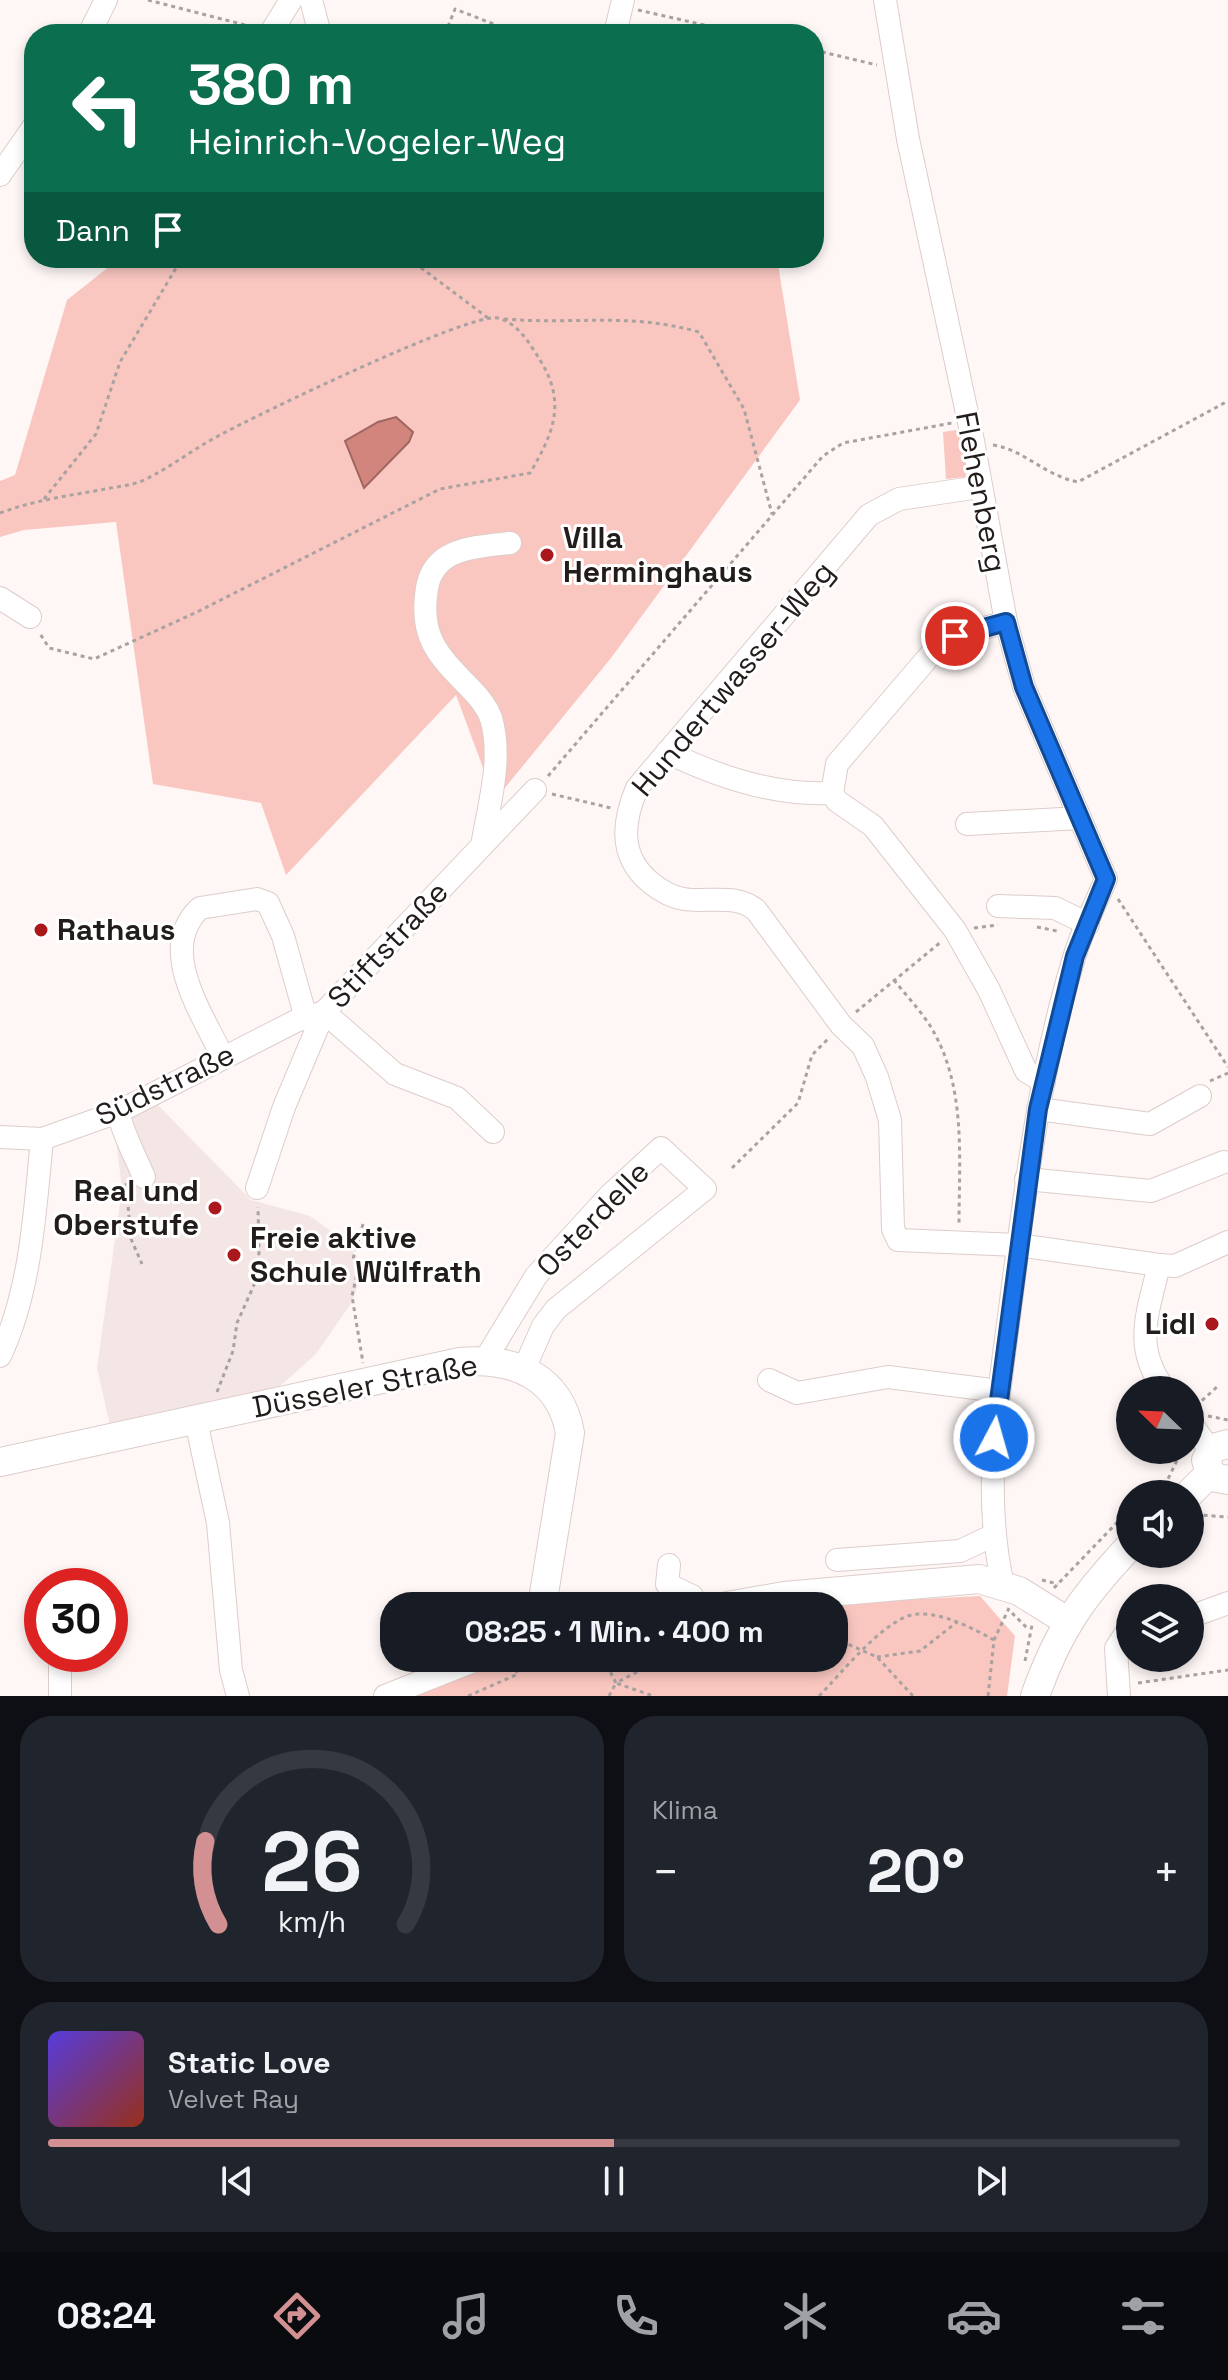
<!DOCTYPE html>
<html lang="de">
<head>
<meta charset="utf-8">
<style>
	:root { --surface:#171b24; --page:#20242c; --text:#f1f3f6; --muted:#9ea1a6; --line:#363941; --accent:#d29093 }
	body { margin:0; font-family:"Space Grotesk",sans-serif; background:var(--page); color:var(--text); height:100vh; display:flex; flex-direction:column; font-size:30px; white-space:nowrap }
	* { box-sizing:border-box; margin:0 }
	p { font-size:26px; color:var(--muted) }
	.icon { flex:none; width:44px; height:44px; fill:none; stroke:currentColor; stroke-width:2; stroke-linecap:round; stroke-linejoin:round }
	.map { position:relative; height:1696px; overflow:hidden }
	.side { display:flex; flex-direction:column; gap:20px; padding:20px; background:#0d0f14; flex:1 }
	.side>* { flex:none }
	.hud { position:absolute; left:24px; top:24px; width:800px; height:244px; border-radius:32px; box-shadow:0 4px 12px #0003; background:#0b6e4f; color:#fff; overflow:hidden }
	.needle { width:52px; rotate:293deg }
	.fabs { position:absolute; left:1116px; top:1376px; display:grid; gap:16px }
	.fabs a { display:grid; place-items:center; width:88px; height:88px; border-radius:50%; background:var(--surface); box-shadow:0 4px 12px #0003; font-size:40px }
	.speed { position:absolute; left:24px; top:1568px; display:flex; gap:16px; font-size:40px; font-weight:700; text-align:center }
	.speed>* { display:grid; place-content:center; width:104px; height:104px; border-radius:50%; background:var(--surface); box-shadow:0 4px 12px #0003; line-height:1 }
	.speed .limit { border:12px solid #d22; background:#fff; color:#111 }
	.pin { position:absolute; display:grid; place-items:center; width:68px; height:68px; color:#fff; margin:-34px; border:4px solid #fff; border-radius:50%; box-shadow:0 2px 8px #0007 }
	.me { position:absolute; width:88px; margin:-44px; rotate:6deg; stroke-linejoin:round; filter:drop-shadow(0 0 6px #0008) }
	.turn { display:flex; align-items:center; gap:28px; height:168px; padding:0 32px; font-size:36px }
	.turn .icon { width:104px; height:104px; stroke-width:2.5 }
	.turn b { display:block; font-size:56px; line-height:68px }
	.then { display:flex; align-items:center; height:76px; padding:0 32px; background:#0003; gap:16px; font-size:30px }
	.big { font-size:60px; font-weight:600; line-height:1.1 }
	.side .card { flex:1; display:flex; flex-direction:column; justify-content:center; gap:12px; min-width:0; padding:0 28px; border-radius:32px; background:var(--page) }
	.side .dial { align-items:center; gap:0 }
	.dial svg { height:208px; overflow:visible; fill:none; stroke:var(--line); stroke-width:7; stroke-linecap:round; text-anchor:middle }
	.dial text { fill:var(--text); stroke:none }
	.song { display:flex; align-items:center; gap:24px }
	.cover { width:96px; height:96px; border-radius:12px; background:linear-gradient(135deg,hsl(250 70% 55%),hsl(10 70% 35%)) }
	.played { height:8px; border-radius:4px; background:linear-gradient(90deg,var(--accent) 50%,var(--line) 50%) }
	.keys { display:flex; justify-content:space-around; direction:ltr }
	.heat { display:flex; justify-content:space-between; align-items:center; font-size:44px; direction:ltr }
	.side .tiles { flex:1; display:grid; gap:20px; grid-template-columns:1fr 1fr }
	.card:last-child { grid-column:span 2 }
	.trip { position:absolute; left:380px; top:1592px; width:468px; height:80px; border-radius:32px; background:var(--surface); box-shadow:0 4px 12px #0003; font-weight:600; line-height:80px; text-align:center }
	.tabs { display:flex; height:128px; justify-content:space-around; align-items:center; background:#090b0e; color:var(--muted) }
	.tabs .icon { width:56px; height:56px }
	.tabs .selected { color:var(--accent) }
	.tabs b { font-size:36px; color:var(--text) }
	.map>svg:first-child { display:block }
	.built { fill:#f4e6e4 }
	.green { fill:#fac7c0 }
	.water { fill:#d2857c; stroke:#9d665f; stroke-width:2 }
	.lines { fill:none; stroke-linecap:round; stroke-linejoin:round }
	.minor-casing { stroke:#ddcdcb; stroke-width:24 }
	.major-casing { stroke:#ddcdcb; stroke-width:30 }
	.path { stroke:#a9a2a1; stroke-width:3; stroke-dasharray:4 4; stroke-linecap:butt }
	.minor { stroke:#fff; stroke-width:22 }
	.major { stroke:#fff; stroke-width:28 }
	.route-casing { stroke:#114b97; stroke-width:20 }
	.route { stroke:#1a73e8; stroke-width:14 }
	.poi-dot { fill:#ab181b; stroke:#fff; stroke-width:3 }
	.labels { text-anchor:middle; stroke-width:6; stroke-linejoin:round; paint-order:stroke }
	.street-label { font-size:30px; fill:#221c1b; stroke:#fff }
	.poi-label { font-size:30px; font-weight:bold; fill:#221c1b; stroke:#fff; text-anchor:start }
</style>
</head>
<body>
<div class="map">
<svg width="1228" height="1696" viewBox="0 0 1228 1696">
	<rect width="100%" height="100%" fill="#fef7f6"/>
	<path class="built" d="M156,1103L251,1200L310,1216L346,1242L365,1268L350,1305L316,1354L271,1394L111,1430L97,1368L122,1189L114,1123Z"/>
	<g class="green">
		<path d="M120,258H777L800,400L611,658L495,800L456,695L286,875L261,803L153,784L116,522L24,530L0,537V481L15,475L67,300Z"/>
		<path d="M963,429L966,477L946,479L943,432Z"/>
		<path d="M980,1596L1015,1636L1007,1696H398C449,1676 527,1635 578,1668L617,1658H834V1606H781Z"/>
	</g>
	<path class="water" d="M396,417L413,432L409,442L364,488L345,441L378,422Z"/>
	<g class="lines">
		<g class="minor-casing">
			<g id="minor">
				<path d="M311,0L320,34"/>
				<path d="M885,0L908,139L973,441L1006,622L1024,687L1106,879C1095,905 1082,931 1074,958C1039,1072 1025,1191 1010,1309C998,1401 982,1493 1003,1585"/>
				<path d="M89,34L106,0"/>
				<path d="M270,34L291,0"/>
				<path d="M615,34L623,0"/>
				<path d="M0,175L34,126"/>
				<path d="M979,487L899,499L869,515L637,788C622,823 619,857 651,883C661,891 671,897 684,899C709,903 736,893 756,910L841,1025L863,1046L877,1077L890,1120L893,1229L898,1240L1018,1245L1159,1265C1148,1313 1132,1347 1165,1390"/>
				<path d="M0,598L30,617"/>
				<path d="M1006,622L955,636L938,646L837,764L832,793L837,801L873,826L955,930L989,990L1026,1071L1044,1082"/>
				<path d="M667,752C716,776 776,796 832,793"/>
				<path d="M967,824L1080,818"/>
				<path d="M482,846C489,804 503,759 491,718C487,707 478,696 470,688C437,654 419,637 427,588C434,547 476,547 510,543"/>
				<path d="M998,906L1055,908L1088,924"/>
				<path d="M223,1058C203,1014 156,949 200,908L257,899L268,903L283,936L306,1018"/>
				<path d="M1038,1109L1150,1124L1200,1096"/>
				<path d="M118,1112C124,1136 134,1154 144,1177"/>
				<path d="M0,1137L42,1139L118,1112L296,1021L324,1012L395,1074L457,1098L493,1132"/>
				<path d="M1026,1179L1151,1191L1224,1162"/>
				<path d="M257,1188L284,1107L324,1012L535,790"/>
				<path d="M1159,1265L1175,1266L1228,1242"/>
				<path d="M0,1356C31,1290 35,1211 42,1139"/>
				<path d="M485,1360L536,1276L610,1195L661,1148L705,1189L556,1309L543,1326L524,1369"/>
				<path d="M769,1380L797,1393L888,1377L999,1391"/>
				<path d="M196,1421L218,1523L231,1670L238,1696"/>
				<path d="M1190,1422L1210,1450"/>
				<path d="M837,1560L960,1551L994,1535"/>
				<path d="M669,1565L667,1584L692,1596L695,1606"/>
				<path d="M1190,1617L1228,1603"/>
				<path d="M60,1696V1654"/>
				<path d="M385,1696L481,1658"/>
				<path d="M1119,1696L1116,1648L1130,1627"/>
			</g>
		</g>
		<g class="major-casing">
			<g id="major">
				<path d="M1228,1444L1213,1448L1206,1460L1212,1477L1228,1480"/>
				<path d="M0,1462L460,1362C513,1357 560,1376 570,1433L542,1606"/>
				<path d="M1189,1494L1209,1474"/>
				<path d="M727,1606L784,1596L979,1579L1019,1591L1067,1621"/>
				<path d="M1035,1696C1059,1629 1082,1597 1130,1546"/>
			</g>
		</g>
		<g class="path">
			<path d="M148,0L253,27"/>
			<path d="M638,10L744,34"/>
			<path d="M445,34L455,9L519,34"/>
			<path d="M814,50L877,65"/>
			<path d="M408,258L488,318"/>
			<path d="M504,319C575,325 628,312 699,332L744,409L772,514"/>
			<path d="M993,445C1025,450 1043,475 1078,482L1228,401"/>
			<path d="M44,499L96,434L120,362L182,258"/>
			<path d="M0,513C32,501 66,496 100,490C114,487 129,486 142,481C170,468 193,449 220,435C257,415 470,312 498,318C518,323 530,344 540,360C567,403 553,434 530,473L440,489L197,612L94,659L49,648L39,632"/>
			<path d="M548,776L823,456L843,443L952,423"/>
			<path d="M552,794L611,808"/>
			<path d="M1118,899L1228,1067"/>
			<path d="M1037,927L1057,931"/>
			<path d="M974,928L998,925"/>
			<path d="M894,980C905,994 919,1009 929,1024C967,1084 959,1157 959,1225"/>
			<path d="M856,1012L942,941"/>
			<path d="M1210,1081L1228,1073"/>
			<path d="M732,1168L798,1103L812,1055L830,1037"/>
			<path d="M126,1183L131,1239L142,1264"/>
			<path d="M363,1224L353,1259L359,1265L352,1296L363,1363"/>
			<path d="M217,1392L233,1351L237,1323L254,1285L259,1253L258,1207"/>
			<path d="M1196,1406L1218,1386"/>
			<path d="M1208,1416L1228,1420"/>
			<path d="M1150,1494L1167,1481L1182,1450"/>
			<path d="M1190,1522L1199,1515L1228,1517"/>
			<path d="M1042,1580L1058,1584"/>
			<path d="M1054,1588L1130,1509"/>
			<path d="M1012,1613L1029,1630"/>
			<path d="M834,1638L877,1657L913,1696"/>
			<path d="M877,1657L920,1651L957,1622"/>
			<path d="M603,1658L616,1683L664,1658"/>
			<path d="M1025,1661L1032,1625"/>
			<path d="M1138,1683L1228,1670"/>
			<path d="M468,1696L518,1674L508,1658"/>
			<path d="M609,1696L616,1683L653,1696"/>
			<path d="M819,1696C841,1674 887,1615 918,1614C944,1613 972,1628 994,1640"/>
			<path d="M988,1696L994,1640L1009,1608"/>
		</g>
		<use href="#minor" class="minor"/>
		<use href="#major" class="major"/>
	</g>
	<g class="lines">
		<g class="route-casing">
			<path id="route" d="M955,636L1006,622L1024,687L1106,879L1075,956L1038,1109L994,1438"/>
		</g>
		<use href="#route" class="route"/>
	</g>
	<g class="poi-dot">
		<circle cx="547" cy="555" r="8"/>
		<circle cx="41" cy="930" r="8"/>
		<circle cx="215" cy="1208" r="8"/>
		<circle cx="234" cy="1255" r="8"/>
		<circle cx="1212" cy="1324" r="8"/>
	</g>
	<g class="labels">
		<g class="street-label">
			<text transform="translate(981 492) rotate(79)" y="10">Flehenberg</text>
			<text transform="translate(733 679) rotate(-50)" y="10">Hundertwasser-Weg</text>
			<text transform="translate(388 945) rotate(-47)" y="10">Stiftstraße</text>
			<text transform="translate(165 1085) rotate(-26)" y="10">Südstraße</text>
			<text transform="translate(593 1219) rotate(-46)" y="10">Osterdelle</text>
			<text transform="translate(365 1386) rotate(-11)" y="10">Düsseler Straße</text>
		</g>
		<g class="poi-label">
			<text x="563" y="548">Villa<tspan x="563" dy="34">Herminghaus</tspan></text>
			<text x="57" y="940">Rathaus</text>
			<text x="199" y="1201" text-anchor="end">Real und<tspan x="199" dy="34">Oberstufe</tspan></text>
			<text x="250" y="1248">Freie aktive<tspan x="250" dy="34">Schule Wülfrath</tspan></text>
			<text x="1196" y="1334" text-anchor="end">Lidl</text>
		</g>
	</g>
</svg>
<div class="fabs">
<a><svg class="needle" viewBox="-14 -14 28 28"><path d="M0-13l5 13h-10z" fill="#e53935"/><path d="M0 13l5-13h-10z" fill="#9ea1a6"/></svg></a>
<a><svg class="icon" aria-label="sound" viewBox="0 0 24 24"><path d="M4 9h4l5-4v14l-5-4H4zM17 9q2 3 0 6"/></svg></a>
<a><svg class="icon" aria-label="layers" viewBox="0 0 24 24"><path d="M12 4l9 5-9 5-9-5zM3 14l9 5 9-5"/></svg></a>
</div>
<div class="speed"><div class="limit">30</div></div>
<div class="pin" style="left:955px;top:636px;background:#d93025"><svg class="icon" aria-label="arrive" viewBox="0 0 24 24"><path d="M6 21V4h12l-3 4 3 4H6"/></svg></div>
<svg class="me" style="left:994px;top:1438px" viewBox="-20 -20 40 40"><circle r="17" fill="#1a73e8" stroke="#fff" stroke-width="3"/><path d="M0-11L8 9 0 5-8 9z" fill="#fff"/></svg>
<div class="trip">08:25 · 1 Min. · 400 m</div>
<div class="hud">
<div class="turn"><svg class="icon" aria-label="left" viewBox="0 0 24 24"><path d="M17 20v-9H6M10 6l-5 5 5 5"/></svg><div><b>380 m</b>Heinrich-Vogeler-Weg</div></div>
<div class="then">Dann<svg class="icon" aria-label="arrive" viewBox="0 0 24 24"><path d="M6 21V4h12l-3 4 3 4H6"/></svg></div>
</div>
</div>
<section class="side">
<div class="tiles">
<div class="card dial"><svg viewBox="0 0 100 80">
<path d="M14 69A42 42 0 1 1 86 69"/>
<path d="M14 69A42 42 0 0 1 9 37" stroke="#d29093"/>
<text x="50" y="56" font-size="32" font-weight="700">26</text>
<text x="50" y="72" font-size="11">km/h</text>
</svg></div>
<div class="card"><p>Klima</p>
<div class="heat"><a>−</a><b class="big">20°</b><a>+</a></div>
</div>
<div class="card">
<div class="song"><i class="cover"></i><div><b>Static Love</b><p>Velvet Ray</p></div></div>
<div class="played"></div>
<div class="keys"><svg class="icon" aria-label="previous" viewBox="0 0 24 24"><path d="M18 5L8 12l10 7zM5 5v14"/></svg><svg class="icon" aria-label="pause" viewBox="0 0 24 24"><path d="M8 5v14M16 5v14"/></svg><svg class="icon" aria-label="next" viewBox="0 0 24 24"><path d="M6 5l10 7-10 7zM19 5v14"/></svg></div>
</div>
</div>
</section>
<nav class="tabs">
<b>08:24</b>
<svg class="icon selected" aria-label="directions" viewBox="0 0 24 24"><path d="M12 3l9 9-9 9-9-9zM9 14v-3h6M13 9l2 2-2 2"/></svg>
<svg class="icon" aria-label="music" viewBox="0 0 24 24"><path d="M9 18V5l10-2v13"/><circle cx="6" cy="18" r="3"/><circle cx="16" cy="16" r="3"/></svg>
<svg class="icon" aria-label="phone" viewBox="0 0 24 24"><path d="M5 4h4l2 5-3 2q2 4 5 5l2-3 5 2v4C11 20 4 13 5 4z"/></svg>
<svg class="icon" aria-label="climate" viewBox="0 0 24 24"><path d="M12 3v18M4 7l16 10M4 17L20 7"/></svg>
<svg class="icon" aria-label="car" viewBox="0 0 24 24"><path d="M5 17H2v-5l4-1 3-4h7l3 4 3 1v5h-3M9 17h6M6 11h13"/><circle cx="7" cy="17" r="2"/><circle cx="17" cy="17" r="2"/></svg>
<svg class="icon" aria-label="filters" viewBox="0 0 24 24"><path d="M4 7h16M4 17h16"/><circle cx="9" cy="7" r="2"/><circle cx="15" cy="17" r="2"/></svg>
</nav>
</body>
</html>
